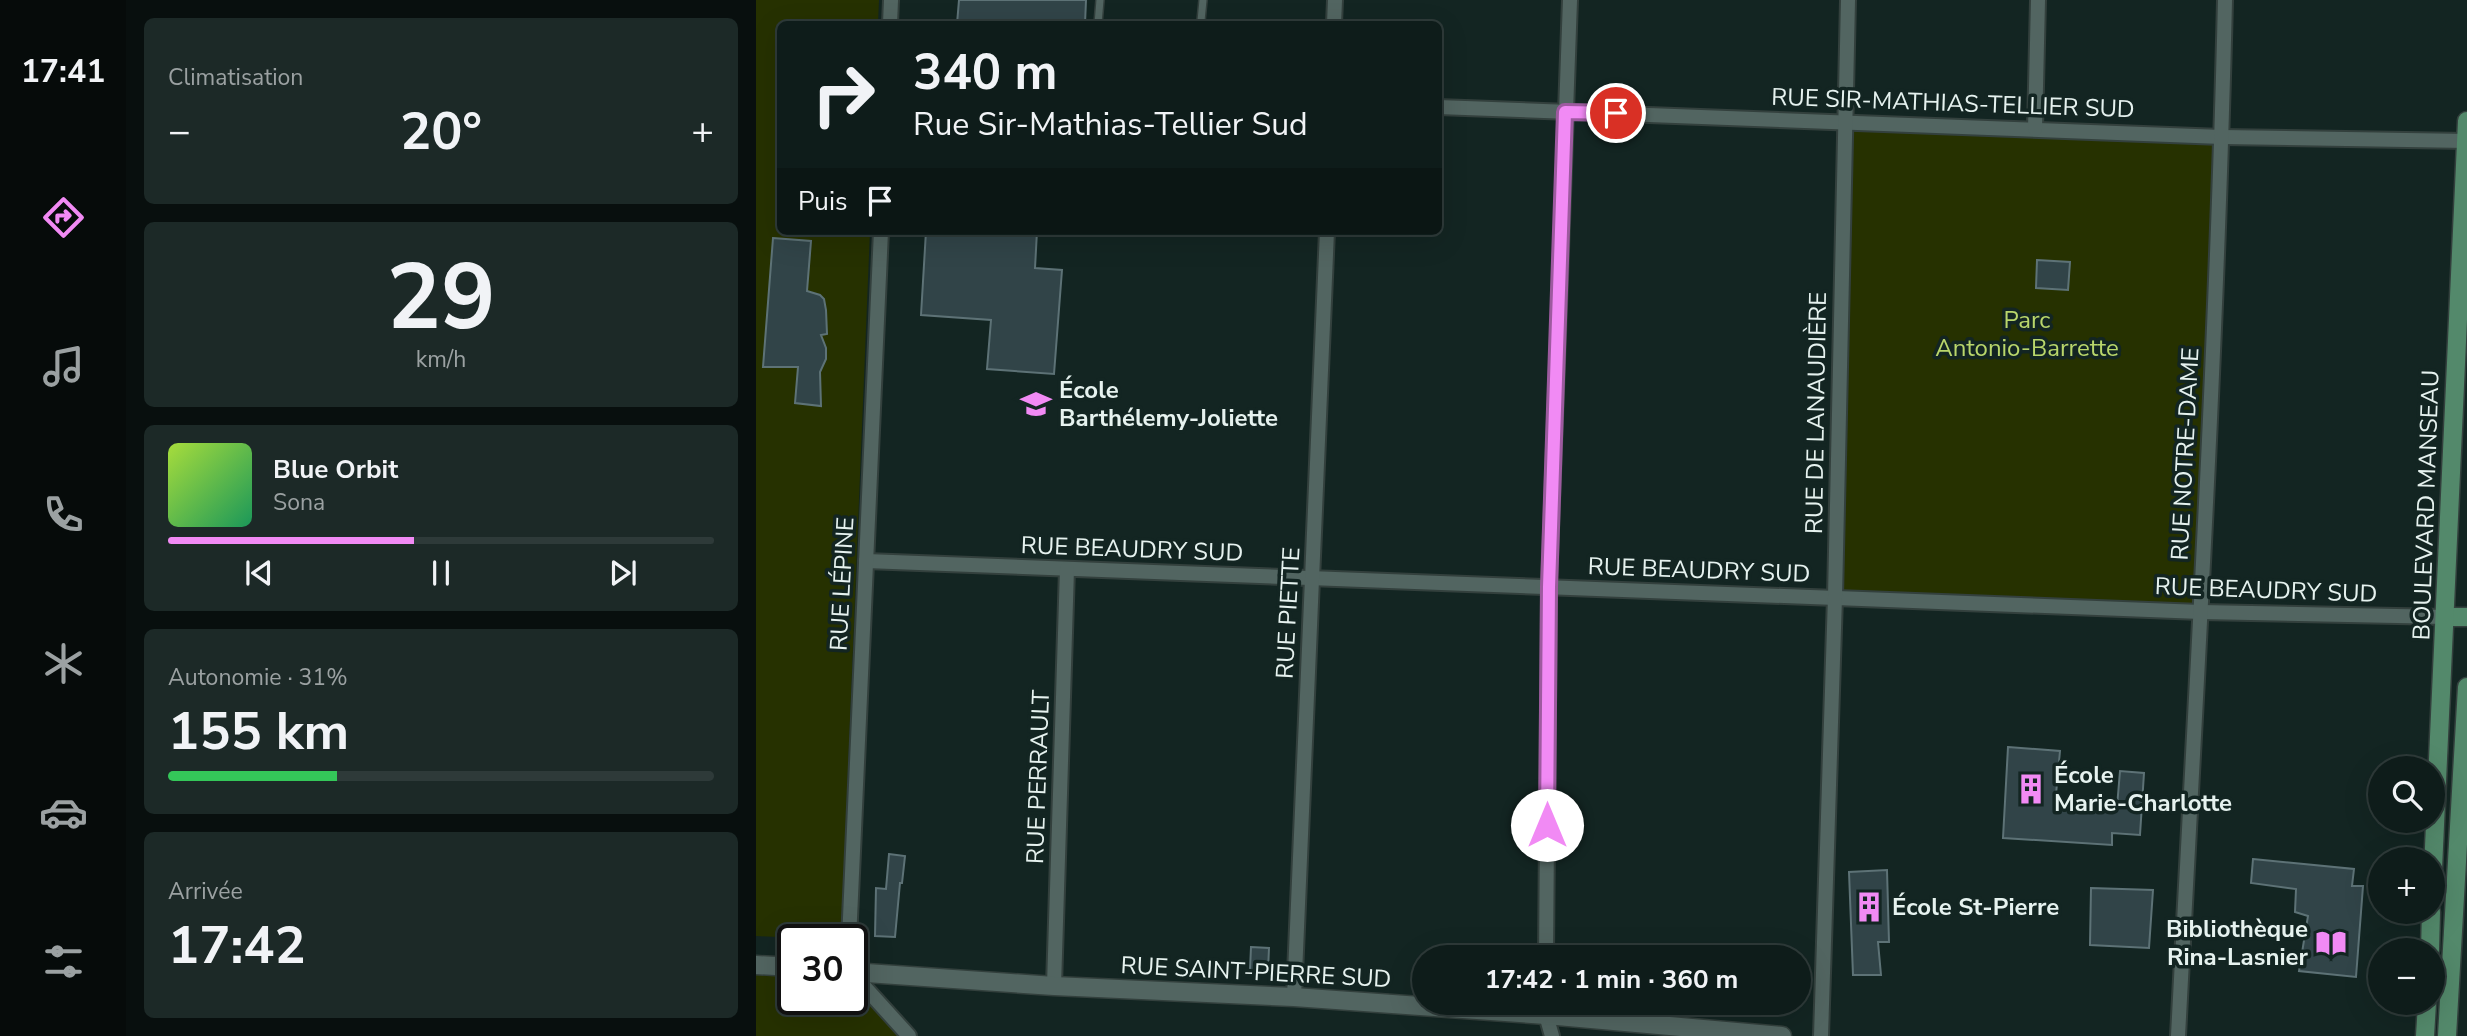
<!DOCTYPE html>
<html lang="fr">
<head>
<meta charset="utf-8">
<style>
	:root { --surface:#0e1c1a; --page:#1c2927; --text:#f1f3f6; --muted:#9ba1a2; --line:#2e3a39; --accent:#f18af4 }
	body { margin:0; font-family:"Nunito Sans",sans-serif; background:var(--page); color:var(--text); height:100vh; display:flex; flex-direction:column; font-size:26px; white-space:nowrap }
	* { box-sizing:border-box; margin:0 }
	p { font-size:23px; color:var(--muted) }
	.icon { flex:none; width:38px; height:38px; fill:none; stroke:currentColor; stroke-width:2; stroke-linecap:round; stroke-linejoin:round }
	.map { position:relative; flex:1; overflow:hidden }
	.side { display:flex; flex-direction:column; gap:18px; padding:18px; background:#080f0e; width:630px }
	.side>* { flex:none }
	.guide { position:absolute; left:21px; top:21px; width:665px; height:214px; border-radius:10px; box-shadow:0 7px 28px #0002,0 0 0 2px var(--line); background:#0e1c1a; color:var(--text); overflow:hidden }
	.controls { position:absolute; left:1612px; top:756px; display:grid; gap:14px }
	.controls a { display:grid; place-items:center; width:77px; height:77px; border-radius:50%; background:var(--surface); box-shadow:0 7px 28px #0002,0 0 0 2px var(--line); font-size:35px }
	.speed { position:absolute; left:21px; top:924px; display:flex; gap:14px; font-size:35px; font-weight:700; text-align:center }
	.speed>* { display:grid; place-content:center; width:91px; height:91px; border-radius:50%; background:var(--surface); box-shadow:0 7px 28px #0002,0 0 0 2px var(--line); line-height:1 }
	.speed .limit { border:4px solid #111; border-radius:10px; background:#fff; color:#111 }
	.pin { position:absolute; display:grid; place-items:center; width:60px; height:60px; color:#fff; margin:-30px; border:4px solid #fff; border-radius:50%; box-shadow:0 2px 7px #0007 }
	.me { position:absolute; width:77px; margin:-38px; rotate:0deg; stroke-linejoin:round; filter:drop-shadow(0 0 5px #0008) }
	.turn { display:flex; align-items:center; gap:24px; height:147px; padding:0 21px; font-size:32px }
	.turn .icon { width:91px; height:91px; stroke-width:2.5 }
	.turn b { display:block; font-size:49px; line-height:60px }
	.then { display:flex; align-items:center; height:66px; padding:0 21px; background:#0003; gap:14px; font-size:26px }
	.big { font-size:52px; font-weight:700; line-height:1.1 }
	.side .widget { flex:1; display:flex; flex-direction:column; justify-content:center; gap:10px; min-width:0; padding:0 24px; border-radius:10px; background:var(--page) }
	.side .dial { align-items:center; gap:0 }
	.dial b { font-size:91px; line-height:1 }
	.song { display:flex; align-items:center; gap:21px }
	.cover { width:84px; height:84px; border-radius:10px; background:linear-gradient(135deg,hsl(80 70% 55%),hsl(150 70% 35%)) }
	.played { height:7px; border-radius:4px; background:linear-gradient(90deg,var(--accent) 45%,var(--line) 45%) }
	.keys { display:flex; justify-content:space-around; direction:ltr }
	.heat { display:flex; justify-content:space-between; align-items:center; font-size:38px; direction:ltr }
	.charge { height:10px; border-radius:5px; background:linear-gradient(90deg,#34c759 31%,var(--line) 0) }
	.trip { position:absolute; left:656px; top:945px; width:399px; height:70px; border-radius:35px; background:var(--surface); box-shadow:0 7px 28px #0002,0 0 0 2px var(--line); font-weight:700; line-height:70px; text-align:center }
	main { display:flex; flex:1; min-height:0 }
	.menu { display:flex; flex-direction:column; width:126px; justify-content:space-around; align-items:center; background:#060b0a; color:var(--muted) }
	.menu .icon { width:49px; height:49px }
	.menu .active { color:var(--accent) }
	.menu b { font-size:32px; color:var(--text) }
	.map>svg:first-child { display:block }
	.green { fill:#263100 }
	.building { fill:#314448; stroke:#5d7276; stroke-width:2 }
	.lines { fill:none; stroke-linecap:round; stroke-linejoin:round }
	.service-casing { stroke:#33403d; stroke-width:10 }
	.minor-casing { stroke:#33403d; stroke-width:18 }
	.tertiary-casing { stroke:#33403d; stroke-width:21 }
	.secondary-casing { stroke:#33403d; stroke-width:21 }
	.service { stroke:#526561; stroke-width:7 }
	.minor { stroke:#526561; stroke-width:14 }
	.tertiary { stroke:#526561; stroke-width:18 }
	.secondary { stroke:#53896b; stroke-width:18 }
	.route-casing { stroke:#9d5a9f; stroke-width:18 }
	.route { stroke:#f18af4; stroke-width:12 }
	.labels { text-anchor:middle; stroke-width:7; stroke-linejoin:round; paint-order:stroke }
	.street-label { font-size:24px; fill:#e6f2ef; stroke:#132522 }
	.park-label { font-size:24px; fill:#b9d66b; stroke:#132522 }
	.poi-label { font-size:24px; font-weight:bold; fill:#e6f2ef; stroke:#132522; text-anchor:start }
</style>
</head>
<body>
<main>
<nav class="menu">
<b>17:41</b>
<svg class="icon active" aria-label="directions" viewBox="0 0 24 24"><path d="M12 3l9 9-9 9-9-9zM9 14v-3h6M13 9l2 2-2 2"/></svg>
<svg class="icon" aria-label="music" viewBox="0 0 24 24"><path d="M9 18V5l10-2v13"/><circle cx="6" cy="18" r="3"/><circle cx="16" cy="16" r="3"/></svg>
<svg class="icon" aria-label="phone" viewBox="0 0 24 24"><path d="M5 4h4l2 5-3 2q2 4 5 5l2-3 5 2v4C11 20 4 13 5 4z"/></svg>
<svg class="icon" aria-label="climate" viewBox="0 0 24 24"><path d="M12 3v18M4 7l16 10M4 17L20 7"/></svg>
<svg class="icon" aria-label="car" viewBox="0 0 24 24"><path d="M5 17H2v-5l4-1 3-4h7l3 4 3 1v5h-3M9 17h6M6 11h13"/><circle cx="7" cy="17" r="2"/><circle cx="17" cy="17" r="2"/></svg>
<svg class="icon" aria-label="filters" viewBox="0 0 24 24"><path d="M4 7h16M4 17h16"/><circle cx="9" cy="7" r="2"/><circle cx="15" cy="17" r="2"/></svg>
</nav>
<section class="side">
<div class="widget"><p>Climatisation</p>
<div class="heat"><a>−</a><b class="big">20°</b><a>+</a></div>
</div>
<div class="widget dial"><b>29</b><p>km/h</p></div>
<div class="widget">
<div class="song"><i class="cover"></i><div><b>Blue Orbit</b><p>Sona</p></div></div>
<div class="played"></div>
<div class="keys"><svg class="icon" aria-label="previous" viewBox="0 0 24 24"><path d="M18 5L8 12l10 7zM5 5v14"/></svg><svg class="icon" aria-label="pause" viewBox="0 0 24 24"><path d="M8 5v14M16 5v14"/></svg><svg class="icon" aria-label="next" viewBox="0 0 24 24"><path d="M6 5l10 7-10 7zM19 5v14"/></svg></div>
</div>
<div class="widget"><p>Autonomie · 31%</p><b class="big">155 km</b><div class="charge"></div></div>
<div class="widget"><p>Arrivée</p><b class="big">17:42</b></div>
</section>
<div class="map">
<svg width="1711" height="1036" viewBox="0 0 1711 1036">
	<rect width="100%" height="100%" fill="#132522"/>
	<g class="green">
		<path d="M0,0H123L122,24H24V231H114L85,940L0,936Z"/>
		<path d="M1089,121L1466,137L1445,612L1079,597Z"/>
		<path d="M0,965L37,967V999H96V973L153,1036H0Z"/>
	</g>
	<g class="building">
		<path d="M203,0H330L329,24H201Z"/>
		<path d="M170,231H281L279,268L306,270L298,374L231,369L235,320L165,315Z"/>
		<path d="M17,238L55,241L51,291L64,295L68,299L70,310L71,334L65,335L70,348V359L64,372L65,406L39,403L42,367H7Z"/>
		<path d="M1281,260L1314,262L1312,290L1280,288Z"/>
		<path d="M1252,747L1304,751L1299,805L1361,807L1364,771L1388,773L1384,835L1356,833V845L1247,838Z"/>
		<path d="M133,854L149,856L146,883H144L139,937L119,936L120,888L130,889Z"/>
		<path d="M1497,859L1598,869L1596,886H1607L1600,977L1543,971L1552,916L1539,912L1540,889L1495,883Z"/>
		<path d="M1131,870L1133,942H1122L1125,975H1097L1093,872Z"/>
		<path d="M1335,888L1397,890L1393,948L1334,945Z"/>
		<path d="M495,947L513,948L512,971L494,970Z"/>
	</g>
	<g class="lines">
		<g class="service-casing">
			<g id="service">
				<path d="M445,21L447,0"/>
				<path d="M342,24L344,0"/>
			</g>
		</g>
		<g class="minor-casing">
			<g id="minor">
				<path d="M134,24L135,0"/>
				<path d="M578,24L579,0"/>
				<path d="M682,107L1466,137L1711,141"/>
				<path d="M1279,129L1282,0"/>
				<path d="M110,561L1445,612L1690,617"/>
				<path d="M93,940L125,231"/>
				<path d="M790,957L793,587L814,0"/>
				<path d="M96,973L153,1036"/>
				<path d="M298,986L311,569"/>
				<path d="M538,997L571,231"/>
				<path d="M790,1003V1015L796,1036"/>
				<path d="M1065,1036L1079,597L1092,0"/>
				<path d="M1422,1036C1440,691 1461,346 1469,0"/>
			</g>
		</g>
		<g class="tertiary-casing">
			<g id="tertiary">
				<path d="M0,965L37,967"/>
				<path d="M96,972L298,986L538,997L790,1015L1026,1036"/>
			</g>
		</g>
		<g class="secondary-casing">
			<g id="secondary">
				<path d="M1690,617H1711"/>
				<path d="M1676,891L1711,121"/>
				<path d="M1674,950L1675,912"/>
				<path d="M1669,1036L1671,1003"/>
				<path d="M1691,1036L1711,687"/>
			</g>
		</g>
		<use href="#service" class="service"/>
		<use href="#minor" class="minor"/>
		<use href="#tertiary" class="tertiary"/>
		<use href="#secondary" class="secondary"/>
	</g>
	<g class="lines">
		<g class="route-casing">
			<path id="route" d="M791,825L793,587L809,112L860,113"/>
		</g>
		<use href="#route" class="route"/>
	</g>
	<defs>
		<g id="school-bare" transform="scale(2.415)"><path d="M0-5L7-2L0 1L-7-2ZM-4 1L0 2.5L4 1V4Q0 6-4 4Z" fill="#f18af4" stroke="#132522" stroke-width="2.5" paint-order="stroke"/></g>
		<g id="building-bare" transform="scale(2.415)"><path d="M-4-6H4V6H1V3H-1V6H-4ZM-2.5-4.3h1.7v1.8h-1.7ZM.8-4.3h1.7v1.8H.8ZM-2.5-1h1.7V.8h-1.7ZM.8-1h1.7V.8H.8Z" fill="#f18af4" stroke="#132522" stroke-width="2.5" paint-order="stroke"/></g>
		<g id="library-bare" transform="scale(2.415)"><path d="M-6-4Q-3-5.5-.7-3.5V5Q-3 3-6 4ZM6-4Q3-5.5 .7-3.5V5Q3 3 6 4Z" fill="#f18af4" stroke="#132522" stroke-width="2.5" paint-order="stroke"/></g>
	</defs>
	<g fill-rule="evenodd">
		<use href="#school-bare" x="280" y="404"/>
		<use href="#building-bare" x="1275" y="789"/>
		<use href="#building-bare" x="1113" y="907"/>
		<use href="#library-bare" x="1575" y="943"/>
	</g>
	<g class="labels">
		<g class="street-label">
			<text transform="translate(1197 103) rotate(2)" y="8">RUE SIR-MATHIAS-TELLIER SUD</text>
			<text transform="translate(1060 413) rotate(-89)" y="8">RUE DE LANAUDIÈRE</text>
			<text transform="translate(1429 454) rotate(-87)" y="8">RUE NOTRE-DAME</text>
			<text transform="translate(1670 505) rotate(-88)" y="8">BOULEVARD MANSEAU</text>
			<text transform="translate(376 549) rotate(2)" y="8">RUE BEAUDRY SUD</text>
			<text transform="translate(943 570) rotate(2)" y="8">RUE BEAUDRY SUD</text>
			<text transform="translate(86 584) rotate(-87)" y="8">RUE LÉPINE</text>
			<text transform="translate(1510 590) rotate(2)" y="8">RUE BEAUDRY SUD</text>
			<text transform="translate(532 613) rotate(-87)" y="8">RUE PIETTE</text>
			<text transform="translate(282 777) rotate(-88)" y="8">RUE PERRAULT</text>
			<text transform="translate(500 972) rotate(3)" y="8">RUE SAINT-PIERRE SUD</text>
		</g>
		<g class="park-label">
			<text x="1271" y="328">Parc<tspan x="1271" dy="28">Antonio-Barrette</tspan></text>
		</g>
		<g class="poi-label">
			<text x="303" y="398">École<tspan x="303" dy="28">Barthélemy-Joliette</tspan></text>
			<text x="1298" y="783">École<tspan x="1298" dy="28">Marie-Charlotte</tspan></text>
			<text x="1136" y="915">École St-Pierre</text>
			<text x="1552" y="937" text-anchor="end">Bibliothèque<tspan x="1552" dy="28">Rina-Lasnier</tspan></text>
		</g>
	</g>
</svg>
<div class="controls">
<a><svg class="icon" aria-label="search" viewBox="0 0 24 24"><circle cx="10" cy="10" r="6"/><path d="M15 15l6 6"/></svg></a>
<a>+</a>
<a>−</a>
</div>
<div class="speed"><div class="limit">30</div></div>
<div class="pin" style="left:860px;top:113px;background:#d93025"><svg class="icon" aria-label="arrive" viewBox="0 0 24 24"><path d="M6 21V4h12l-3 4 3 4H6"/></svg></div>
<svg class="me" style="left:791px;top:825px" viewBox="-20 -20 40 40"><circle r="19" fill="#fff"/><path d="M0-13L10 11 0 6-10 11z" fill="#f18af4"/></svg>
<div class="trip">17:42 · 1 min · 360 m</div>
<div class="guide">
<div class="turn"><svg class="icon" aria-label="right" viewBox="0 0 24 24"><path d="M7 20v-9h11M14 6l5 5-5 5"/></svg><div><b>340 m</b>Rue Sir-Mathias-Tellier Sud</div></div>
<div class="then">Puis<svg class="icon" aria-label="arrive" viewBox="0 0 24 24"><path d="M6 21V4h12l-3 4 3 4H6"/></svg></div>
</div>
</div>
</main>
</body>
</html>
